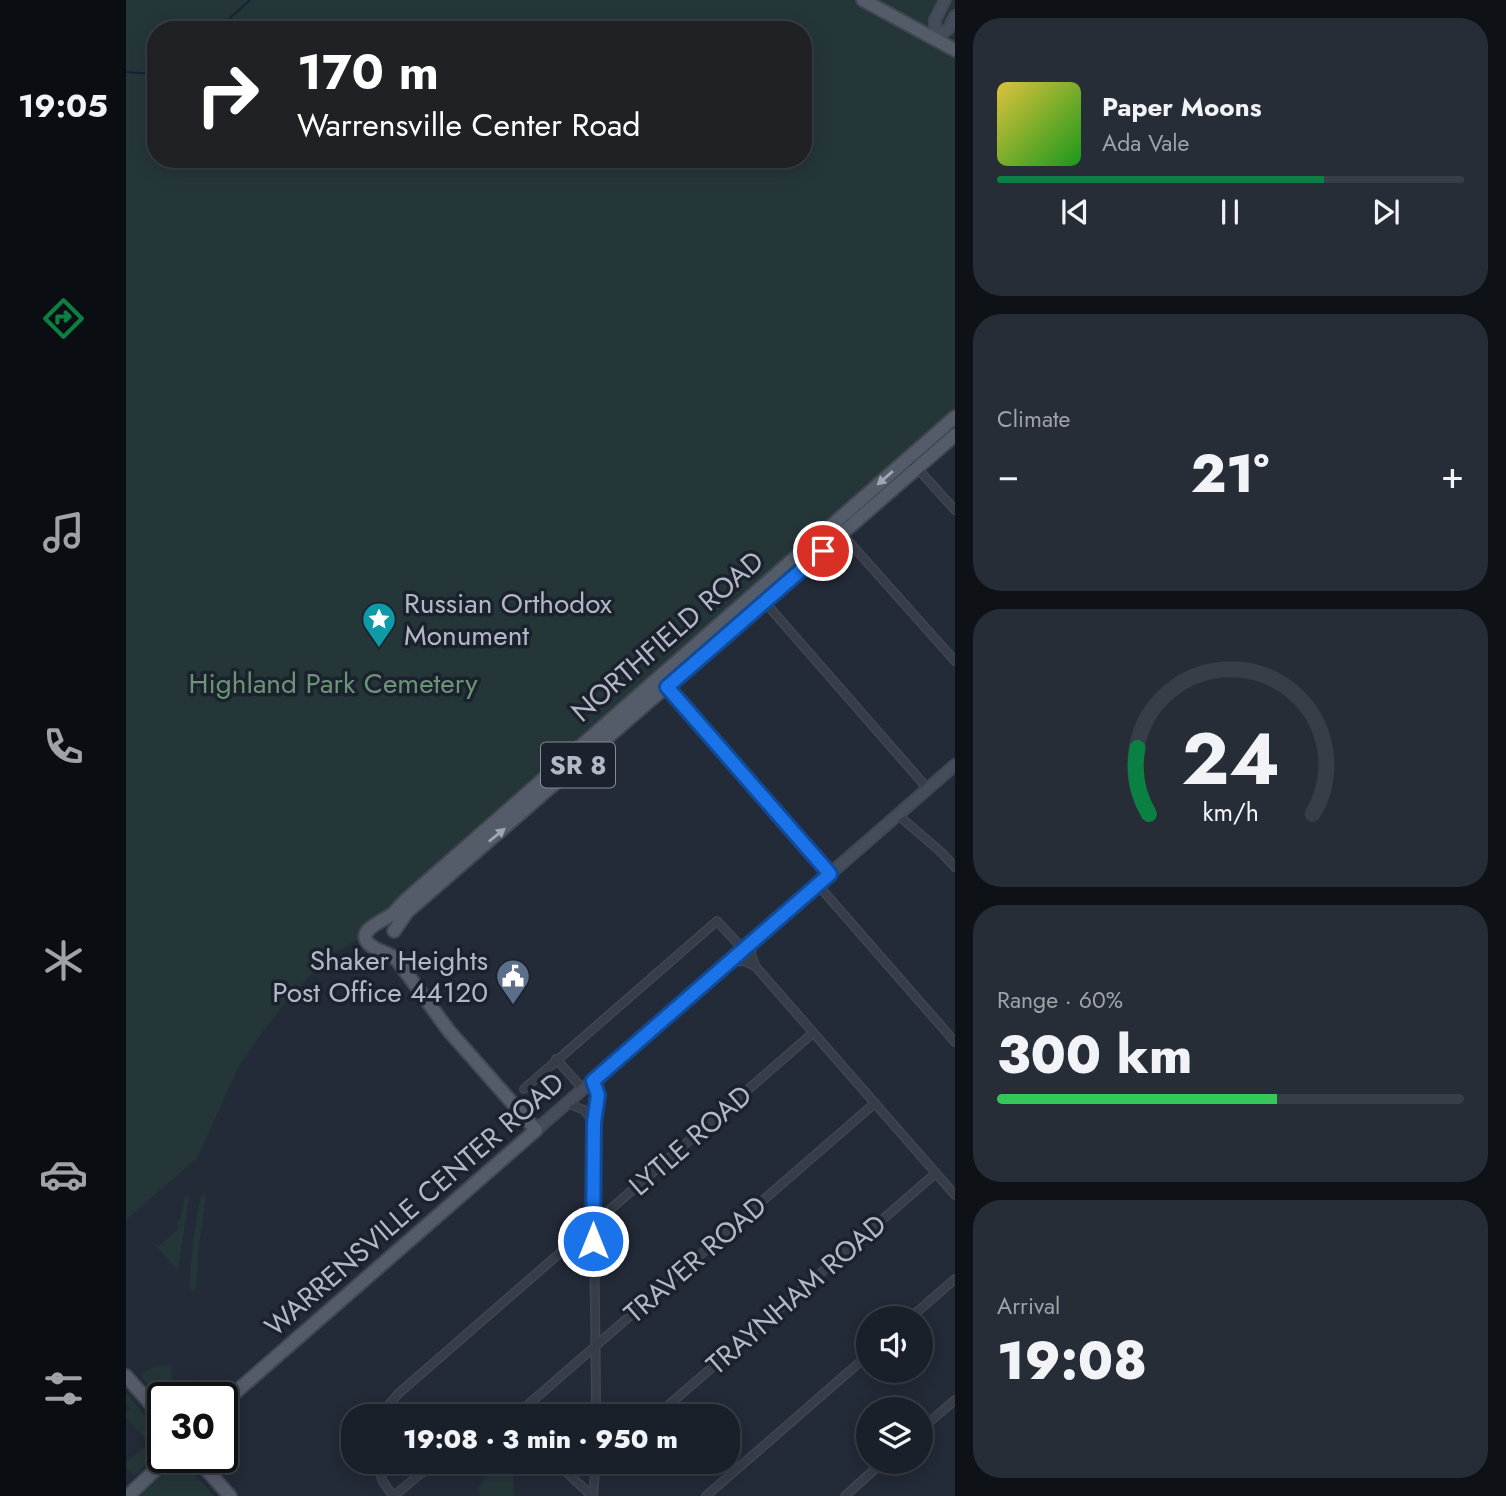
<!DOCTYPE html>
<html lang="en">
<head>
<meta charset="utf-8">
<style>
	:root { --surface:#1a202a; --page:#272d36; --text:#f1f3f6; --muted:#9fa3a8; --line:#383e47; --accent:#0b8043 }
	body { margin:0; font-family:Jost,sans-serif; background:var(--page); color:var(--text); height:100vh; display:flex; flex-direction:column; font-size:26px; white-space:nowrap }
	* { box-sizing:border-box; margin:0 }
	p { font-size:23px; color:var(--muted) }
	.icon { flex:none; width:38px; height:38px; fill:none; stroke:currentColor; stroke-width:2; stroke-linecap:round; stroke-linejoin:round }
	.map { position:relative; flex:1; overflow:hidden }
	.details { display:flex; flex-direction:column; gap:18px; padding:18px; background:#0e1217; width:551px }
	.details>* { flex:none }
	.hud { position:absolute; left:21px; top:21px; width:665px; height:147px; border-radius:28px; box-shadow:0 4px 18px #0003,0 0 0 2px var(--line); background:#202124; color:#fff; overflow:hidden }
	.tools { position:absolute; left:730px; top:1306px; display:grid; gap:14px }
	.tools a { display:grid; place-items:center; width:77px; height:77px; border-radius:50%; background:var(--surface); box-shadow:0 4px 18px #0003,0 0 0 2px var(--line); font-size:35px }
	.speed { position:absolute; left:21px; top:1382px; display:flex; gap:14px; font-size:35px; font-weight:700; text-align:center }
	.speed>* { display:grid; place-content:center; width:91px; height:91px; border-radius:50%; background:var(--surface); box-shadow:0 4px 18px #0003,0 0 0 2px var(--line); line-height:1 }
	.speed .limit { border:4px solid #111; border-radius:10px; background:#fff; color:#111 }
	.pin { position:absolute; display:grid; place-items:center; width:60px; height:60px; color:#fff; margin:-30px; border:4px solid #fff; border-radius:50%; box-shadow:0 2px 7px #0007 }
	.me { position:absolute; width:77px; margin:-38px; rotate:0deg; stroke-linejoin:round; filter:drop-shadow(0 0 5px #0008) }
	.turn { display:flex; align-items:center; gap:24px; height:147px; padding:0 35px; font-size:32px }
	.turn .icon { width:91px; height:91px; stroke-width:2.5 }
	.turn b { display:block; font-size:49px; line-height:60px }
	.big { font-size:52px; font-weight:800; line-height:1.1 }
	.details .widget { flex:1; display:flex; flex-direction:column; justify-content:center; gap:10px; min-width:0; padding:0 24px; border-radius:28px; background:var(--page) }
	.details .dial { align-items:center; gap:0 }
	.dial svg { height:182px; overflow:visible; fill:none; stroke:var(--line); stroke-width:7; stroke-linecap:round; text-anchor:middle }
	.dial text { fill:var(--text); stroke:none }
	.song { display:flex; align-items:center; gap:21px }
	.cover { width:84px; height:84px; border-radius:10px; background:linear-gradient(135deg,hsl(50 70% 55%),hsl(120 70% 35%)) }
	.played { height:7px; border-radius:4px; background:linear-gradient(90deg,var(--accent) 70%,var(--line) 70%) }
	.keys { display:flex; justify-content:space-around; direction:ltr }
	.heat { display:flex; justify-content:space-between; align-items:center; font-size:38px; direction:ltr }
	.charge { height:10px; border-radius:5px; background:linear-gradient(90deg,#34c759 60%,var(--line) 0) }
	.trip { position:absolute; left:215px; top:1404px; width:399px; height:70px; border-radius:28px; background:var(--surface); box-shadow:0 4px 18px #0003,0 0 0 2px var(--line); font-weight:800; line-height:70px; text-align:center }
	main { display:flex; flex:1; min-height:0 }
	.menu { display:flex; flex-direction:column; width:126px; justify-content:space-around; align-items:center; background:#0a0d11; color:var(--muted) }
	.menu .icon { width:49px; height:49px }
	.menu .selected { color:var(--accent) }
	.menu b { font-size:32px; color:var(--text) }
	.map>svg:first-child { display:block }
	.green { fill:#253639; fill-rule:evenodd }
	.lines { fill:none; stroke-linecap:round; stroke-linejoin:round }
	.stream { stroke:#182235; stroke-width:2 }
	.street-casing { stroke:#404652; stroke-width:10 }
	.secondary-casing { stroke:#404652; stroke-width:14 }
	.primary-casing { stroke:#404652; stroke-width:16 }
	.street { stroke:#373d49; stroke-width:7 }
	.secondary { stroke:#454c5b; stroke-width:10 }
	.primary { stroke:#555c69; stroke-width:12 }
	.oneway { fill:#9fa6b3 }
	.route-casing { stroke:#114b97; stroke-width:18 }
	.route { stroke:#1a73e8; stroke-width:12 }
	.labels { text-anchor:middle; stroke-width:7; stroke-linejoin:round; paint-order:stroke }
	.shield { fill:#1c222d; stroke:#858b97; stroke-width:2 }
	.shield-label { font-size:26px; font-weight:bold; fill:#b2b8c5 }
	.poi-label { font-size:28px; fill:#b2b8c5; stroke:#1c222d; text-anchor:start }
	.street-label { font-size:28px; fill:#b2b8c5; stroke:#1c222d }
	.park-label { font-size:28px; fill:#6b9477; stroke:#1c222d }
</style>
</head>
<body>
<main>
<nav class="menu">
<b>19:05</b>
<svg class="icon selected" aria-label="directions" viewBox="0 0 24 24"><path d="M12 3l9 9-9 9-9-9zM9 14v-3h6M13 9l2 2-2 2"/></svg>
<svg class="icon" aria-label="music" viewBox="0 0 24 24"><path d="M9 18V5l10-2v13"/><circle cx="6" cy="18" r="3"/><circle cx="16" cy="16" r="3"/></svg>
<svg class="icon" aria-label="phone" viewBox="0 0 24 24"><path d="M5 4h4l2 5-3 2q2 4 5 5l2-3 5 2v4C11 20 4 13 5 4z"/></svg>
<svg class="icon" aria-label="climate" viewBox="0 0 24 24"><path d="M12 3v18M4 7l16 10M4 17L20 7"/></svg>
<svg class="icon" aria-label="car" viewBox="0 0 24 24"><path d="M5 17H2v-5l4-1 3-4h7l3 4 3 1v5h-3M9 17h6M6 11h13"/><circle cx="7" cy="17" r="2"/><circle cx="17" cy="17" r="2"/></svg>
<svg class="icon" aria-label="filters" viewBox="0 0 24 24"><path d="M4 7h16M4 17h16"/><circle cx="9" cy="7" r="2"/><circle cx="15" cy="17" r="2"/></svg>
</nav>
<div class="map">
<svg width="829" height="1496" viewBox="0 0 829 1496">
	<rect width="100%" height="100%" fill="#232b38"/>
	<g class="green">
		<path d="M0,0H829V409L352,828L263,914L243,923L231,940L206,954L170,990L140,1027L113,1066L71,1158L0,1220ZM30,30H677V159H30Z"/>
		<path d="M77,1194L80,1196L72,1254L70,1289L67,1291L64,1289C64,1258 69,1225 75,1195Z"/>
		<path d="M63,1196L52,1270L27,1243L33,1246L53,1228L50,1223L55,1218L58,1199Z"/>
		<path d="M45,1365L47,1387L54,1394H64L69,1391L74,1376L73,1398L37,1399L17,1379L16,1373L29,1367Z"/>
		<path d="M0,1393L37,1437L35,1450L8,1476L0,1467L1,1462L17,1448H25V1437H18L0,1418V1413L5,1409L0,1403Z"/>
		<path d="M55,1465L62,1467L88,1496H15L45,1466L49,1470Z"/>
		<path d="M380,1466L387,1473L388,1496H354L352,1488C359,1477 367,1468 380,1466Z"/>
	</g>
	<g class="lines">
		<g class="stream">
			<path d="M91,30L124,0"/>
			<path d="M0,72L30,74"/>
		</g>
		<g class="street-casing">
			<g id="street">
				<path d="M782,458L829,510"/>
				<path d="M716,534L829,661"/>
				<path d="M637,600L802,789"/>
				<path d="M539,684L704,874"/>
				<path d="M772,815L815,852L829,867"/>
				<path d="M692,885L829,1042"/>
				<path d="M627,942L625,954L630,967L829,1195"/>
				<path d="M605,962L618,961L629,966"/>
				<path d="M430,1059L457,1089"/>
				<path d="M467,1081C477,1099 468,1123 468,1144C467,1234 470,1325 470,1416"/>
				<path d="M398,1089L591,921L618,950"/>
				<path d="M441,1103L458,1110L468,1122"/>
				<path d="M784,1318L829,1279"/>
				<path d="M256,1416L258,1410L273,1393L687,1033"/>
				<path d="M389,1416L749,1103"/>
				<path d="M530,1416L810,1173"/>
				<path d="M794,1430L829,1400"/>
				<path d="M251,1461L256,1480L267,1496"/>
				<path d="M422,1461L435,1467L466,1496"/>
				<path d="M470,1468L478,1461"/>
				<path d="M268,1496L294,1474L319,1461"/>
				<path d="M467,1496L470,1461"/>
				<path d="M580,1496L742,1355"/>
				<path d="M719,1496L758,1461"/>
			</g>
		</g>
		<g class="secondary-casing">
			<g id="secondary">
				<path d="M809,40V20L819,0"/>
				<path d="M809,40L823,28L829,16"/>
				<path d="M410,1130L829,765"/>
			</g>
		</g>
		<g class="primary-casing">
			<g id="primary">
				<path d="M737,0L829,50"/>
				<path d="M268,931L281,912L829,435"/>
				<path d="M0,1376L37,1418"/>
				<path d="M96,1404L410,1130L323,1031L271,960C263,952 255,953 247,947C224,932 259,920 267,914C272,909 276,903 282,898L829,417"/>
				<path d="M70,1458L104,1496"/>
				<path d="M2,1496L42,1458"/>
			</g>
		</g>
		<use href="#street" class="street"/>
		<use href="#secondary" class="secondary"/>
		<use href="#primary" class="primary"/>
	</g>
	<defs><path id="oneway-solid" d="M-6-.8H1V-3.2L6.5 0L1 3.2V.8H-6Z" transform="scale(1.75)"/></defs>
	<g class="oneway">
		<use href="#oneway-solid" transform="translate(759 478) rotate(139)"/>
		<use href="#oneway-solid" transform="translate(371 835) rotate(-39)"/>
	</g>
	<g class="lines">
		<g class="route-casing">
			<path id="route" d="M467,1241L468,1123L472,1095L467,1081L704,874L541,687L697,551"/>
		</g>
		<use href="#route" class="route"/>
	</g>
	<defs>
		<g id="sight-pin" transform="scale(1.75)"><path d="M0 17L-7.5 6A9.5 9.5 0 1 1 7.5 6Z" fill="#0f9aa8" stroke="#1c222d"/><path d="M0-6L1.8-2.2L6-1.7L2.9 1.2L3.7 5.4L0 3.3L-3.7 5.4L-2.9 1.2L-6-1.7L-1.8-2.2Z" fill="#fff"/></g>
		<g id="civic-pin" transform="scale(1.75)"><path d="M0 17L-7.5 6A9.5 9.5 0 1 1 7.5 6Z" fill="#5c6f8a" stroke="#1c222d"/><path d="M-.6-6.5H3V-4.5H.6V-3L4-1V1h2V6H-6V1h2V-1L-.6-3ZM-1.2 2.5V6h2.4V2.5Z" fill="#fff"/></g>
	</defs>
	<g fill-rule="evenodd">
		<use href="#sight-pin" x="253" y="619"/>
		<use href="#civic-pin" x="387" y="976"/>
	</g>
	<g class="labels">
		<rect class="shield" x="415" y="742.5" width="74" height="45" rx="5"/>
		<g class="shield-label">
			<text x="452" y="774">SR 8</text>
		</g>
		<g class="poi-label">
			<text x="278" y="613">Russian Orthodox<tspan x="278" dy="32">Monument</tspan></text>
			<text x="362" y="970" text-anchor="end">Shaker Heights<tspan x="362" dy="32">Post Office 44120</tspan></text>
		</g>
		<g class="street-label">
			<text transform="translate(541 636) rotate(-41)" y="10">NORTHFIELD ROAD</text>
			<text transform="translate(564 1140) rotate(-41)" y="10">LYTLE ROAD</text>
			<text transform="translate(288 1204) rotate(-41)" y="10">WARRENSVILLE CENTER ROAD</text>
			<text transform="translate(569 1259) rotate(-41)" y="10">TRAVER ROAD</text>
			<text transform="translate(670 1294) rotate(-41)" y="10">TRAYNHAM ROAD</text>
		</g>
		<g class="park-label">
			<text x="207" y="693">Highland Park Cemetery</text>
		</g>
	</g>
</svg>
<div class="tools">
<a><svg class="icon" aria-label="sound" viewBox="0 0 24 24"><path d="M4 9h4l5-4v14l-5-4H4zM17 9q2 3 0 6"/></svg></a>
<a><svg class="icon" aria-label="layers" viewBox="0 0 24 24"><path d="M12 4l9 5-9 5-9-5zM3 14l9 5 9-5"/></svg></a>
</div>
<div class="speed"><div class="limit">30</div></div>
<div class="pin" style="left:697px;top:551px;background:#d93025"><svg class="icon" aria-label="arrive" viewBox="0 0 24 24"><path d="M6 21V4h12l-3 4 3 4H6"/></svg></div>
<svg class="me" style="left:467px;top:1241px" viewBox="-20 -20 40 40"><circle r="17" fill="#1a73e8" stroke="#fff" stroke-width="3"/><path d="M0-11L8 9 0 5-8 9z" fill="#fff"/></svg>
<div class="trip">19:08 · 3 min · 950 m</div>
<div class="hud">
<div class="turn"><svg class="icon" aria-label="right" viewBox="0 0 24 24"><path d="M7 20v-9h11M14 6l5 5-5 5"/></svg><div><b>170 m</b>Warrensville Center Road</div></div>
</div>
</div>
<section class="details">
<div class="widget">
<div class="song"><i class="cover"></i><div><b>Paper Moons</b><p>Ada Vale</p></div></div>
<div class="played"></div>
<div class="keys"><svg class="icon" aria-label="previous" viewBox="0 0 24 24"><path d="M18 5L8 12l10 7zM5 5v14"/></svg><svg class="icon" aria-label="pause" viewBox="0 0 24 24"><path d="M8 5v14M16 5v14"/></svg><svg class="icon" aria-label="next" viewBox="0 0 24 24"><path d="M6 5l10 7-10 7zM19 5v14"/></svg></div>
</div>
<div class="widget"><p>Climate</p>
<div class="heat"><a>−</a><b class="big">21°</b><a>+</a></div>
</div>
<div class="widget dial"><svg viewBox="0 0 100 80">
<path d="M14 69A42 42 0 1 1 86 69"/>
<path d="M14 69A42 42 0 0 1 9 40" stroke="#0b8043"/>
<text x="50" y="56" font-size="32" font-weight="700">24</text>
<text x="50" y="72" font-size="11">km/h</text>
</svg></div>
<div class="widget"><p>Range · 60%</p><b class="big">300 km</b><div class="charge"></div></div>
<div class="widget"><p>Arrival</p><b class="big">19:08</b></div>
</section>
</main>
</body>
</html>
